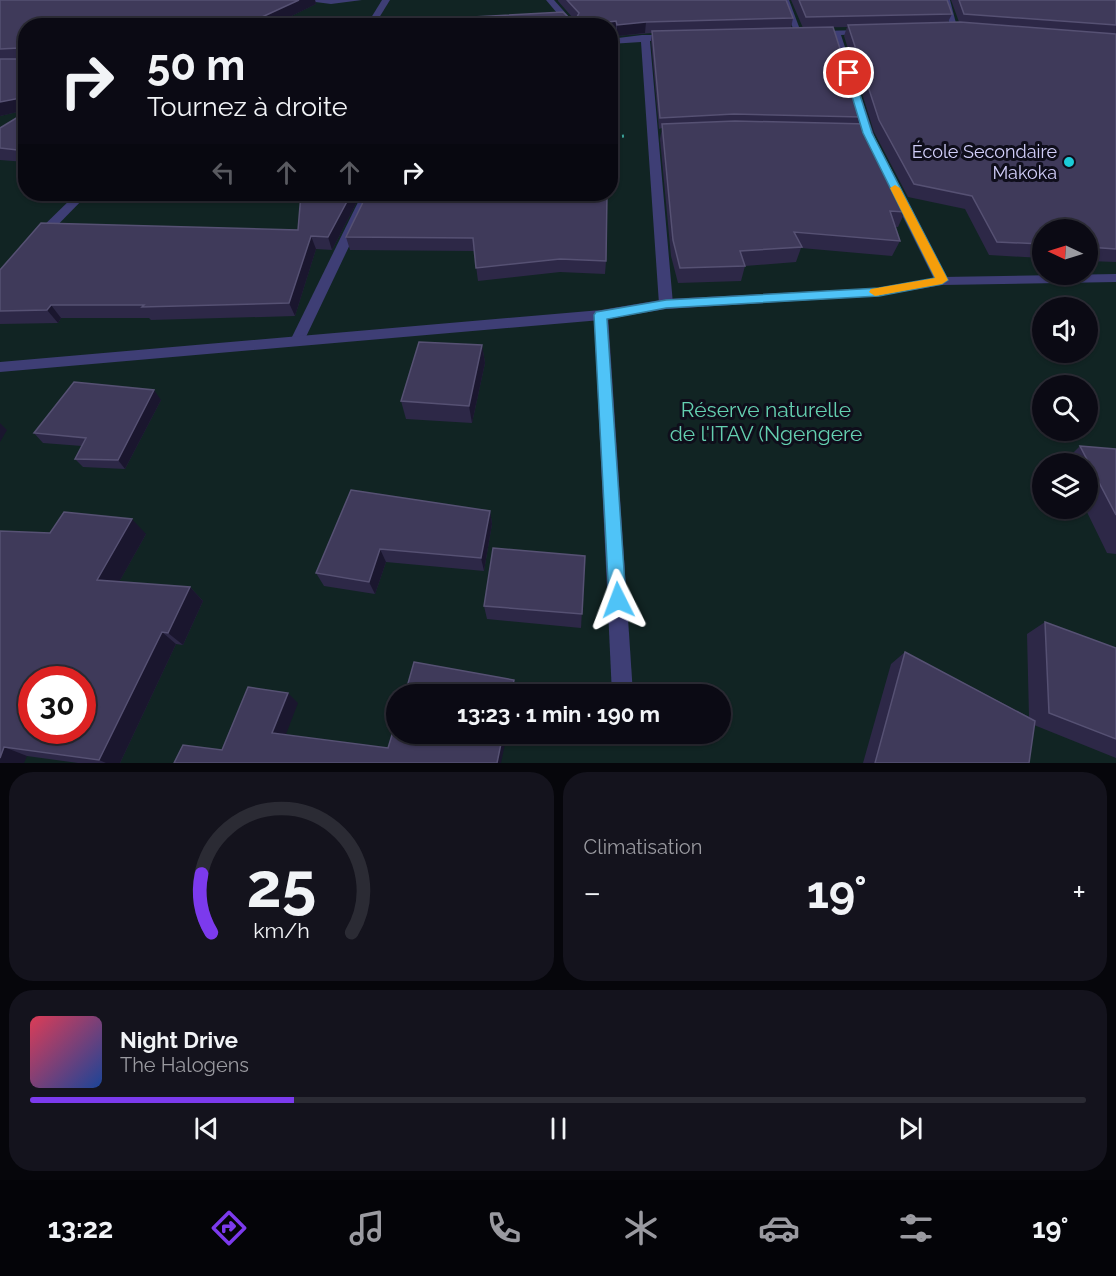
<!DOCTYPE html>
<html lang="fr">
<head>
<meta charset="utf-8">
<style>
	:root { --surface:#0b0a14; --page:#14131d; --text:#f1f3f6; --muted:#9a9aa0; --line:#2b2b34; --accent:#7c3aed }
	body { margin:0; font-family:Raleway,sans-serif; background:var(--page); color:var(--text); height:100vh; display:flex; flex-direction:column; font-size:22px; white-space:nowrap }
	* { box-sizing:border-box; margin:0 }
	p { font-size:20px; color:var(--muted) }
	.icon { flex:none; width:33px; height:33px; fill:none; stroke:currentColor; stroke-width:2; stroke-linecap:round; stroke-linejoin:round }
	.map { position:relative; height:763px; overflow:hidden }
	.panel { display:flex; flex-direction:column; gap:9px; padding:9px; background:#06060b; flex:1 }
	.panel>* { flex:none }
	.guide { position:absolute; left:18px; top:18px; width:600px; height:183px; border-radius:24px; box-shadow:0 2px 4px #0004,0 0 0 2px var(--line); background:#0b0a14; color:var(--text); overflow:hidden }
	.needle { width:39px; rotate:274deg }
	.tools { position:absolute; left:1032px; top:219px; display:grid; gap:12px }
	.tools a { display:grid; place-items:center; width:66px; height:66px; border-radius:50%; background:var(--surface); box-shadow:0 2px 4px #0004,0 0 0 2px var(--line); font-size:30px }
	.speed { position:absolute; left:18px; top:666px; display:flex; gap:12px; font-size:30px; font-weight:700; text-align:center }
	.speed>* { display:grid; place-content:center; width:78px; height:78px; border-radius:50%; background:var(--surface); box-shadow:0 2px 4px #0004,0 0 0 2px var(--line); line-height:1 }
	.speed .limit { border:9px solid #d22; background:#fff; color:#111 }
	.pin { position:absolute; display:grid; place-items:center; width:51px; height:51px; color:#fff; margin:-26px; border:3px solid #fff; border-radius:50%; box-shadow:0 2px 6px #0007 }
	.me { position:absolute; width:66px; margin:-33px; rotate:357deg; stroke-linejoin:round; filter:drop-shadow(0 0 4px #0008) }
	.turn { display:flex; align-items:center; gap:21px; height:126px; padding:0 30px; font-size:27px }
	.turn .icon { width:78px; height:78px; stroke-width:2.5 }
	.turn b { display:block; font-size:42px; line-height:51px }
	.lanes { display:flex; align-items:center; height:57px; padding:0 30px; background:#0003; justify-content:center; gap:30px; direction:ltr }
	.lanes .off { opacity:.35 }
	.big { font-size:45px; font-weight:700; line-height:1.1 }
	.panel .widget { flex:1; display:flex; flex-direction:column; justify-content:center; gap:9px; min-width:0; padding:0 21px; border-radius:24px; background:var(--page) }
	.panel .dial { align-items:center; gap:0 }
	.dial svg { height:156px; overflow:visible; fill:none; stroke:var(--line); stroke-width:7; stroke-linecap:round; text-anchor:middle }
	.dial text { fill:var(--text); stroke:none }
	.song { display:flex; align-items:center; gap:18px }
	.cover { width:72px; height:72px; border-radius:9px; background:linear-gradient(135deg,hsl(350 70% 55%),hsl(220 70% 35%)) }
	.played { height:6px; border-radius:3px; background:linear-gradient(90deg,var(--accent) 25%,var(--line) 25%) }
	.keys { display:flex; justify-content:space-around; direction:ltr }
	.heat { display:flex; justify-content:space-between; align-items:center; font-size:33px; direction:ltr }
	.panel .tiles { flex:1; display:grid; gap:9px; grid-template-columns:1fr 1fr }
	.widget:last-child { grid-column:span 2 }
	.trip { position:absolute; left:386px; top:684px; width:345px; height:60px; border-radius:30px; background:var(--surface); box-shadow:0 2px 4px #0004,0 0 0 2px var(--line); font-weight:700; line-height:60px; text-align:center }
	.menu { display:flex; height:96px; justify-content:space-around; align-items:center; background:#040408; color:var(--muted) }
	.menu .icon { width:42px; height:42px }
	.menu .active { color:var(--accent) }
	.menu b { font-size:27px; color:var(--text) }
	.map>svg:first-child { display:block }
	.green { fill:#112423; fill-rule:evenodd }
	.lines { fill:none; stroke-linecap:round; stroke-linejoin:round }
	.path { stroke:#3ba096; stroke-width:3; stroke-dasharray:2 4; stroke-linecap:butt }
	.minor { fill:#3e3e75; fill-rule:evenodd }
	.tertiary { fill:#3e3e75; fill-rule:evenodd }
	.wall { fill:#2d2847 }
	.shaded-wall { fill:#1a162e }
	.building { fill:#3f3a5a; stroke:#565173; stroke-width:1.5; fill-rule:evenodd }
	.route { fill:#4fc3f7; stroke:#337fa1; stroke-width:1.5 }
	.slow { fill:#f59e0b }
	.poi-dot { fill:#1bccd8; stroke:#0f0e1b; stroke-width:2 }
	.labels { text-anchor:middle; stroke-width:6; stroke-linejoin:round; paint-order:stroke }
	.far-poi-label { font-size:18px; fill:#d1cef9; stroke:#0f0e1b; text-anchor:end }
	.park-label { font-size:21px; fill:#64cfb0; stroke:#0f0e1b }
</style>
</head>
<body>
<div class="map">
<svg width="1116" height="763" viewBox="0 0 1116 763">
	<rect width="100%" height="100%" fill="#0f0e1b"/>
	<path class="green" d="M0,0H1116V763H0ZM26,26H610V194H26ZM1042,230H1088V274H1042ZM1042,308H1088V352H1042ZM1042,386H1088V430H1042ZM1042,464H1088V508H1042ZM32,680H82V730H32ZM396,694H720V734H396Z"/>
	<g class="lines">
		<path class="path" d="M610,137L625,136"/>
		<g class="minor">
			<path d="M300,0H362L331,4Z"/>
			<path d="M382,0H390L374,26H366Z"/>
			<path d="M546,0H554L577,26H568Z"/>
			<path d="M781,0H789L802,35L795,33Z"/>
			<path d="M942,0H950L958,31L951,29Z"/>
			<path d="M865,30L869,32L868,34L841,35L876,141L871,144L866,141L833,35H817L813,33L817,31Z"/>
			<path d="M642,35H673L677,37L673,39L650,41L673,304L666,309L659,304L641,42L610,44V39Z"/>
			<path d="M890,176L896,179L949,281L947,284L942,285L935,281L884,179Z"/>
			<path d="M76,194H88L42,241H34V235Z"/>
			<path d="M362,194H374L304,341L302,345H292L290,341Z"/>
			<path d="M601,310L608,315L633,694H612L594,315Z"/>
		</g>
		<path class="tertiary" d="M1116,274V282L942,285L878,296L666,309L601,320L0,372V362L601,310L666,299L878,288L942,277Z"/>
	</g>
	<g class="wall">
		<path d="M0,0H315L316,4L287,18L26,110L0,116Z"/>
		<path d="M558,0H786L793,18L791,28L862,117L859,123L895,178L893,182L905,212L898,227H895L900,241L892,256L801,248L796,262L745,266L741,281L678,283L671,256L660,139L662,128L659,129L651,41L652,33L617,36L616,32L568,17H572L558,1Z"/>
		<path d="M791,0H947L952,14L948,22H959L951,0H1116V262L1088,261V230H1042V258L989,255L965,209L908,197L874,132L844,36L847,27L803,28Z"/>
		<path d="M26,112V162L0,160V128Z"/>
		<path d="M301,194H361L332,250L316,249L295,316L151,320L149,318H61L58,323L0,324V270L298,230Z"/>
		<path d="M367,194L606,261L605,274L560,272L478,281L474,251L350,250L346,237Z"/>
		<path d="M482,345L485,363L472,423L406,419L401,401Z"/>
		<path d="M161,400L125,469L83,467L75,459L82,446L43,443L34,433Z"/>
		<path d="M1080,446L1116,449V554L1107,553L1085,508H1088V464L1063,463Z"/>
		<path d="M351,490L490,511L492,524L484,571L386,562L375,594L324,586L316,573Z"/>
		<path d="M50,533L146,534L119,582L190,587L203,601L183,645L176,644L120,763H78L27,756L0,763Z"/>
		<path d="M585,556L581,628L487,619L484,606Z"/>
		<path d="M1045,622L1116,648V758L1034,725L1029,763H863L891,664L905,652L1029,717L1027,634Z"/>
	</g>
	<g class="shaded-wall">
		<path d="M299,0H315L316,4L271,26L262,17Z"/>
		<path d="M311,18L312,26H306Z"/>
		<path d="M616,21V32L610,33V26H609V22Z"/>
		<path d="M646,22L645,33L617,36V25Z"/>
		<path d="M26,97V110L0,116V102Z"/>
		<path d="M351,194H361L332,250L328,237Z"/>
		<path d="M311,236L316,249L295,316L289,303Z"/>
		<path d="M51,305L61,318L58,323L47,310Z"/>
		<path d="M482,345L485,363L472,423L469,406Z"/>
		<path d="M154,390L161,400L125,469L118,460Z"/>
		<path d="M0,423L7,430L0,442Z"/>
		<path d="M490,511L492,524L484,571L481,558Z"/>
		<path d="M132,519L146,534L113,593L97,580Z"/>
		<path d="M380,549L386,562L375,594L369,582Z"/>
		<path d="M190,587L203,601L183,645L168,633Z"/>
		<path d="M162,632L176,644L120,763H106L99,760Z"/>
		<path d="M514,680L515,690L514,694H511Z"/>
		<path d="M288,693L298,703L283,742L272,733Z"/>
		<path d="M503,734H507L501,763H497Z"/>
		<path d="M4,747L27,756L24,763H0V758Z"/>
	</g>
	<g class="building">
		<path d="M0,0H299L262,17L311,18L306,26H26V97L0,102V59H19L21,56L19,48L0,49Z"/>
		<path d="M567,0H786L793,18L646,22L617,25L616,21L609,22V26H471L474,25L473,17L563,12L568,17H577L579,13Z"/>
		<path d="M799,0H947L952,14L806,17Z"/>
		<path d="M959,0H1116V25L964,14Z"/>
		<path d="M960,22L1116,34V249L1088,247V230H1042V244L997,242L972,196L914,184L879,120L848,25Z"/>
		<path d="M833,27L862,117L734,114L660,118L652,31Z"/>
		<path d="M26,112V151L0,148V128Z"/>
		<path d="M735,121L867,124L895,178L891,177L905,212L890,211L900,241L794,232L802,247L740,251L745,266L680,268L673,240L662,124Z"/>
		<path d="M301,194H351L328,237L311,236L289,303L142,307L144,305H51L47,310L0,311V270L41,223L298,230Z"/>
		<path d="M367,194H607L606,261L560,259L476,268L473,238L346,237Z"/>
		<path d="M419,342L482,345L469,406L401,401Z"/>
		<path d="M74,382L154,390L118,460L75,459L86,438L34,433Z"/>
		<path d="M1080,446L1116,449V515Z"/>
		<path d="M351,490L490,511L481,558L380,549L369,582L316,573Z"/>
		<path d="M64,512L132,519L97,580L190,587L168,633L162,632L99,760L4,747L0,758V531L50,533ZM32,680H82V730H32Z"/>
		<path d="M493,548L585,556L582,614L484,606Z"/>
		<path d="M1045,622L1116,648V739L1049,713Z"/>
		<path d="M905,652L1035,721L1029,763H875Z"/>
		<path d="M414,662L514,680L511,694H405Z"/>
		<path d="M248,687L288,693L272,733L388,748L396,722V734H503L497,763H174L183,745L222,750Z"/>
	</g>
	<path class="route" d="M849,71L853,73L872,133L948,280L942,284L879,296L666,308L607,319L626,600L624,606L618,608L611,606L609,600L594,315L596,312L666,300L879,288L935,278L863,133L845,73Z"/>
	<path class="slow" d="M895,185L900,188L948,280L942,284L875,296L869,292L871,289L935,278L890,188Z"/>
	<circle class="poi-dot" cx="1069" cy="162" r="6"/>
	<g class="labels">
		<g class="far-poi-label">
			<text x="1057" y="158">École Secondaire<tspan x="1057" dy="21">Makoka</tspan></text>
		</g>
		<g class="park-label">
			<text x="766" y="417">Réserve naturelle<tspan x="766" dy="24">de l'ITAV (Ngengere</tspan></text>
		</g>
	</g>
</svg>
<div class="tools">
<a><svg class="needle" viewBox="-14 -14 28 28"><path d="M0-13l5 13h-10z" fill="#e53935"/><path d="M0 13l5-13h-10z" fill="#9a9aa0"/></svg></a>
<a><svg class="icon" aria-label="sound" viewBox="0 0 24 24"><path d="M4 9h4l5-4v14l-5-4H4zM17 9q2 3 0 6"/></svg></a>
<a><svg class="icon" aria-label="search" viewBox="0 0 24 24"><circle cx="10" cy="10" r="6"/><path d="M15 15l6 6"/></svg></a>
<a><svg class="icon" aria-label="layers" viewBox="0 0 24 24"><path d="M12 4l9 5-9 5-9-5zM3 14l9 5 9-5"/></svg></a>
</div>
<div class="speed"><div class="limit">30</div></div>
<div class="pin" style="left:849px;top:73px;background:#d93025"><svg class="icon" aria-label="arrive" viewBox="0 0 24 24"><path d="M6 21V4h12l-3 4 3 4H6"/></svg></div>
<svg class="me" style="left:618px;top:600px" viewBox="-20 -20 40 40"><path d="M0-17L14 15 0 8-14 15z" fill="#4fc3f7" stroke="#fff" stroke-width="4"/></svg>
<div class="trip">13:23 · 1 min · 190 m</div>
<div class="guide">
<div class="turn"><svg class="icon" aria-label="right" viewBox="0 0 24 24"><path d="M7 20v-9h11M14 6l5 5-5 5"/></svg><div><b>50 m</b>Tournez à droite</div></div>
<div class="lanes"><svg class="icon off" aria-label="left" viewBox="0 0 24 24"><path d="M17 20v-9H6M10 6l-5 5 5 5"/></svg><svg class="icon off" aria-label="ahead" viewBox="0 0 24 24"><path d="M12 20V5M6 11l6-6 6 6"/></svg><svg class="icon off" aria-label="ahead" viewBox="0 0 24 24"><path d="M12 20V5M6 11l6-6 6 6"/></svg><svg class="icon" aria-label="right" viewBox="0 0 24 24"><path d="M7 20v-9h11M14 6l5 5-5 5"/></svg></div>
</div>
</div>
<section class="panel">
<div class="tiles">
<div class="widget dial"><svg viewBox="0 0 100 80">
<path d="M14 69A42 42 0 1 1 86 69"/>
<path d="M14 69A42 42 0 0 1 9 39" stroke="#7c3aed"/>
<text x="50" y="56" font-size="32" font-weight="700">25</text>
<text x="50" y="72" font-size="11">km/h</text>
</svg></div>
<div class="widget"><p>Climatisation</p>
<div class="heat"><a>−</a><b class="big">19°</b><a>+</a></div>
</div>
<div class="widget">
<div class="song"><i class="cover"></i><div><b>Night Drive</b><p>The Halogens</p></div></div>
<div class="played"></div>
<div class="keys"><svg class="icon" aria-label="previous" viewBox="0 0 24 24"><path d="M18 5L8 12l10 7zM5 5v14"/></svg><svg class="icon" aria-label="pause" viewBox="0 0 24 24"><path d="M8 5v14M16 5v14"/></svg><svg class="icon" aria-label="next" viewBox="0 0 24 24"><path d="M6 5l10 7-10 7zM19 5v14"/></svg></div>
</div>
</div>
</section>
<nav class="menu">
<b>13:22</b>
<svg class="icon active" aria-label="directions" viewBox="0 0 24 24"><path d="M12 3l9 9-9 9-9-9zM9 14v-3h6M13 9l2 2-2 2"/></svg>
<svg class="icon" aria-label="music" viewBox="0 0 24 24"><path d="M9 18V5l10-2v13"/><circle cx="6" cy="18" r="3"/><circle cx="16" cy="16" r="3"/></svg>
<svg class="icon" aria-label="phone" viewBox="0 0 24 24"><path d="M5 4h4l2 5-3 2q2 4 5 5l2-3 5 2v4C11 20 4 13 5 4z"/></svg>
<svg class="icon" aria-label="climate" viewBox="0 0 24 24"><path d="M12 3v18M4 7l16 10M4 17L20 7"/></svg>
<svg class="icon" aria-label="car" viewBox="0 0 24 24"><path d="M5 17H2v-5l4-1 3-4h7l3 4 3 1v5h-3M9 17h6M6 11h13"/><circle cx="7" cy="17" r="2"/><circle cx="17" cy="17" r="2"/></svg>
<svg class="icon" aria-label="filters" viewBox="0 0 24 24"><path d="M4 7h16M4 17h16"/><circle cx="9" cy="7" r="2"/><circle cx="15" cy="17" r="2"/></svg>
<b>19°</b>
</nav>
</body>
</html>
